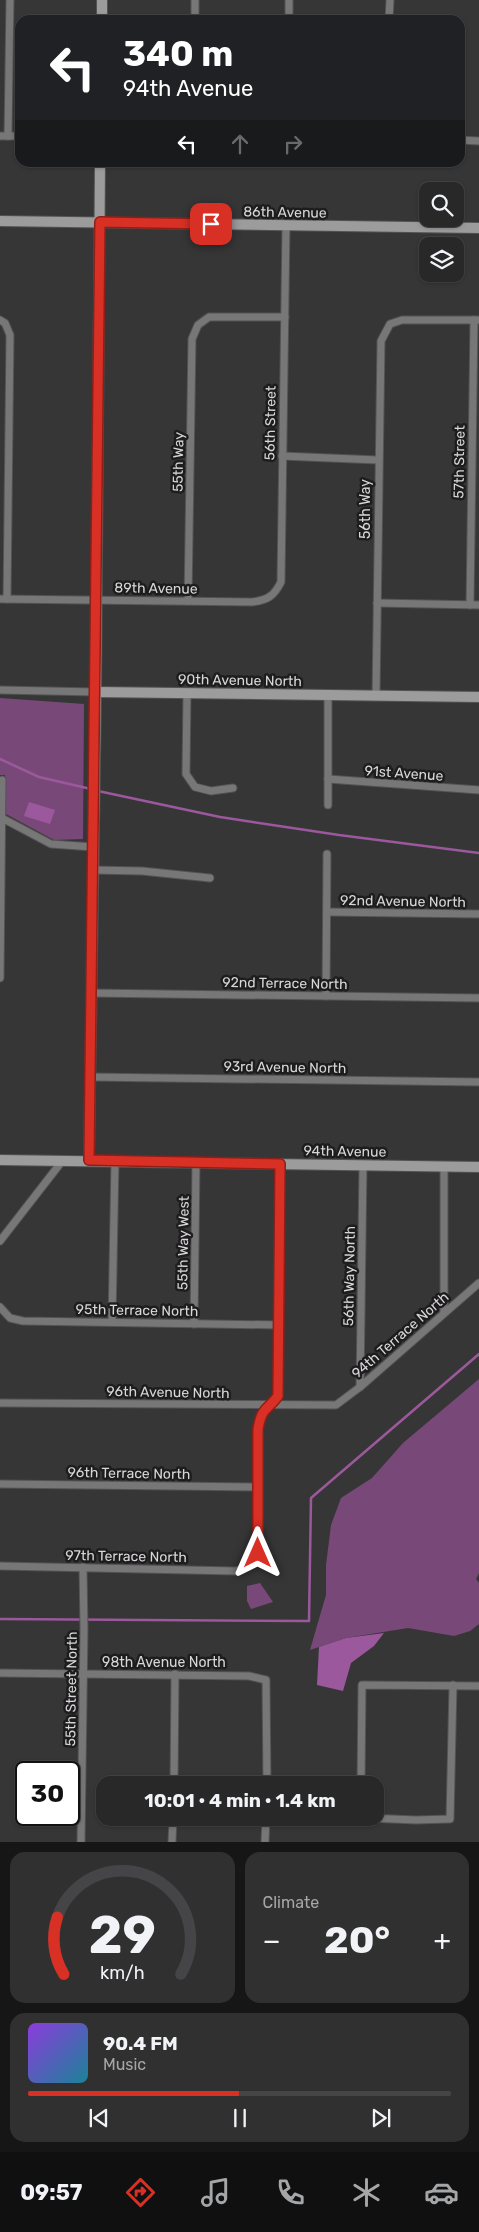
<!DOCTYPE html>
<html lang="en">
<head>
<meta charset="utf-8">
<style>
	:root { --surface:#292829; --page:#313031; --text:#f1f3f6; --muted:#a5a6a8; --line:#454446; --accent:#d93025 }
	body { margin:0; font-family:Rubik,sans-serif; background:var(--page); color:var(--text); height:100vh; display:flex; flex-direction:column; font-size:19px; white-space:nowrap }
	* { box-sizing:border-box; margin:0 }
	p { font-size:16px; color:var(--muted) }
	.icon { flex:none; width:28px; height:28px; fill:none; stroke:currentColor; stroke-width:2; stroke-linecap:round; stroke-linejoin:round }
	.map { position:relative; height:1842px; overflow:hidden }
	.sheet { display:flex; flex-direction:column; gap:10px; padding:10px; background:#171617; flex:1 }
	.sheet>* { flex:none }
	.top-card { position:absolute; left:15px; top:15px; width:450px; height:152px; border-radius:15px; box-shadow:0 1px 4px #0004,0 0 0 1px var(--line); background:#202124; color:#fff; overflow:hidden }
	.controls { position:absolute; left:419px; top:182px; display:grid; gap:10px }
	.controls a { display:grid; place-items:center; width:45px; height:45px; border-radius:10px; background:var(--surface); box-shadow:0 1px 4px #0004,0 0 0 1px var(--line); font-size:25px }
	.speed { position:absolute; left:15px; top:1761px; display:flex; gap:10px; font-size:25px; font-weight:700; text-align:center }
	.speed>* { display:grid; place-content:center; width:65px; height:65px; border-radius:50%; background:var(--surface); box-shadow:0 1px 4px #0004,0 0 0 1px var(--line); line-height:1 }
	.speed .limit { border:2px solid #111; border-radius:8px; background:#fff; color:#111 }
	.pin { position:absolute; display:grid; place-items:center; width:42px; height:42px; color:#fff; margin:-21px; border-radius:10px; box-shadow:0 2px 8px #0006 }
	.me { position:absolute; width:55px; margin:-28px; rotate:0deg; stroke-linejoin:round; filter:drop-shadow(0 0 4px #0008) }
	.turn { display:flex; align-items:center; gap:18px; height:105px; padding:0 25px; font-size:22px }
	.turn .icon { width:65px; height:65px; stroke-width:2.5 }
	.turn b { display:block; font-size:35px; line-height:42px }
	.lanes { display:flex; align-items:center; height:48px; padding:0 25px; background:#0003; justify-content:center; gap:25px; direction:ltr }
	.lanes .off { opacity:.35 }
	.big { font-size:38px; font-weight:700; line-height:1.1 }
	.sheet .tile { flex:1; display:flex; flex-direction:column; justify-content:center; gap:8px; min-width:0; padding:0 18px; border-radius:15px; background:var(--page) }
	.sheet .dial { align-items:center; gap:0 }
	.dial svg { height:130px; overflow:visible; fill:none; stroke:var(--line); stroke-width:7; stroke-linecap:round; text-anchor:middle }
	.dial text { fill:var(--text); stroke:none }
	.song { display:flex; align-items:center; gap:15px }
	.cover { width:60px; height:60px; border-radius:8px; background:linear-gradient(135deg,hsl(270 70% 55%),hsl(190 70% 35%)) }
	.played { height:5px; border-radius:2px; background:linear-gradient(90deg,var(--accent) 50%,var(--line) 50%) }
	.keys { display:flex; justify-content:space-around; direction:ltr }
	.heat { display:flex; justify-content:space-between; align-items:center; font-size:28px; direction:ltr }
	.sheet .tiles { flex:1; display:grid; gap:10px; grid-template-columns:1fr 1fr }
	.tile:last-child { grid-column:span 2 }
	.trip { position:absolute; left:96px; top:1776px; width:288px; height:50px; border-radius:15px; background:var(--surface); box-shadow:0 1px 4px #0004,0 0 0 1px var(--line); font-weight:700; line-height:50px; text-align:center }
	.tab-bar { display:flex; height:80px; justify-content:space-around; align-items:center; background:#101010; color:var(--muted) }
	.tab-bar .icon { width:35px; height:35px }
	.tab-bar .on { color:var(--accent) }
	.tab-bar b { font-size:22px; color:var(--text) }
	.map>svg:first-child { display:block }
	.green { fill:#784978 }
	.water { fill:#9b589c }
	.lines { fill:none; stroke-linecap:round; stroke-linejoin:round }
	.stream { stroke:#9b589c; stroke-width:2.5 }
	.street-casing { stroke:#545354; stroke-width:9 }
	.secondary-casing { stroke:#545354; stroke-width:12 }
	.street { stroke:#787778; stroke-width:7 }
	.secondary { stroke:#9d9c9d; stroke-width:10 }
	.route-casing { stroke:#8d1f18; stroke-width:12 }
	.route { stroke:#d93025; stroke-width:9 }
	.labels { text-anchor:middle; stroke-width:5; stroke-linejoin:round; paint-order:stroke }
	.street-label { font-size:14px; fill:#d8d6d8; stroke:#1e1d1e }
</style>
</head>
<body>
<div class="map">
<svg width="479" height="1842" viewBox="0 0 479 1842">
	<rect width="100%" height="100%" fill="#373637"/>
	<g class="green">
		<path d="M0,698L84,704L83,839L54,840L6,814L5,775H0Z"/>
		<path d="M479,1379V1573L476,1579L479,1583V1624L470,1631L454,1636L408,1628L346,1638L310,1650L326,1595V1565L331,1525L341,1498L372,1478L403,1443Z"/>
		<path d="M260,1583L273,1602L251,1609L247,1601V1586Z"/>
	</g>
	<g class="water">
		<path d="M29,802L55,810L50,824L24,816Z"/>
		<path d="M384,1633L374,1646L351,1663L343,1691L317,1685L319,1647L346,1638Z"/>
	</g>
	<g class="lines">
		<g class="stream">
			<path d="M0,759L39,777L91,789"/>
			<path d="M98,791L220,817L339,835L479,853"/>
			<path d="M0,1619L309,1621L311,1498L479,1354"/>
		</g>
		<g class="street-casing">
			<g id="street">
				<path d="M195,20V0"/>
				<path d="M289,20V0"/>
				<path d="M389,20L390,0"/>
				<path d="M0,136H20"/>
				<path d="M8,136L10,0"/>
				<path d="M460,140L479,141"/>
				<path d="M0,320L5,323L10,335L7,599"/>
				<path d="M282,456L378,460"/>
				<path d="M0,599L252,602C268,600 274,596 281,582L286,226"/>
				<path d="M188,601L192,339L198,325L209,317H285"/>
				<path d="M377,603L479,605"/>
				<path d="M470,605L474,320"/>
				<path d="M0,690L96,692"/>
				<path d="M187,693L186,774L195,787L211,791L233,788"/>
				<path d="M376,696L381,341L390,324L402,320H479"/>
				<path d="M328,779L479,790"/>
				<path d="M328,805V695"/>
				<path d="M0,817L51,844L93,847"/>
				<path d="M93,870L142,871L210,878"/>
				<path d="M327,912L479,914"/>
				<path d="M0,978L2,780"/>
				<path d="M91,993L479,998"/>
				<path d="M326,996L327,854"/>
				<path d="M90,1077L479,1082"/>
				<path d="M0,1241L63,1160"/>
				<path d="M0,1307L10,1318L23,1321L279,1325"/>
				<path d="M444,1313V1166"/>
				<path d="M112,1322L115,1161"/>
				<path d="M194,1324L196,1162"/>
				<path d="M360,1387L363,1165"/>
				<path d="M0,1403L336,1405L360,1387L479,1283"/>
				<path d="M0,1484L258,1487"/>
				<path d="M0,1566L235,1571C247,1568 254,1565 258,1553V1429C262,1405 267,1412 278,1396L280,1164"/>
				<path d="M0,1673L249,1676L266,1680L267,1785"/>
				<path d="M174,1785L175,1674"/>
				<path d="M361,1785L362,1685L479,1686"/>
				<path d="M368,1818L416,1820L450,1819L453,1685"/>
				<path d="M81,1842L84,1629L83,1567"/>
				<path d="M172,1842L173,1818"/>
				<path d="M265,1842L266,1818"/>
			</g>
		</g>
		<g class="secondary-casing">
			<g id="secondary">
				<path d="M102,20V0"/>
				<path d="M0,221L479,228"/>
				<path d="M96,692L479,697"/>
				<path d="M0,1160L479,1167"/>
				<path d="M89,1160L96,692L100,162"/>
			</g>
		</g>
		<use href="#street" class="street"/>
		<use href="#secondary" class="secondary"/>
	</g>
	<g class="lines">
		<g class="route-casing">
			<path id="route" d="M211,224L100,222L89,1160L280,1164L278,1396C267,1411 262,1406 258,1429V1553"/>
		</g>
		<use href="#route" class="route"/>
	</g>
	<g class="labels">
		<g class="street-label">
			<text transform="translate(285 212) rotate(1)" y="5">86th Avenue</text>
			<text transform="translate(270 423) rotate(-89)" y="5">56th Street</text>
			<text transform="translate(178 462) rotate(-89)" y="5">55th Way</text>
			<text transform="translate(459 462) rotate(-89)" y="5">57th Street</text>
			<text transform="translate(365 509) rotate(-90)" y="5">56th Way</text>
			<text transform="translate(156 588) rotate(1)" y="5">89th Avenue</text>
			<text transform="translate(240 680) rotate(1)" y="5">90th Avenue North</text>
			<text transform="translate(404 773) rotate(4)" y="5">91st Avenue</text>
			<text transform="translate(403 901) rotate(1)" y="5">92nd Avenue North</text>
			<text transform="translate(285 983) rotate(1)" y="5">92nd Terrace North</text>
			<text transform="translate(285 1067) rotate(1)" y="5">93rd Avenue North</text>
			<text transform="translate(345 1151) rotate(1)" y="5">94th Avenue</text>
			<text transform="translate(183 1243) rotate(-89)" y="5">55th Way West</text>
			<text transform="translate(349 1276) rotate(-89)" y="5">56th Way North</text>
			<text transform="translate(137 1310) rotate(1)" y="5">95th Terrace North</text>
			<text transform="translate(400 1335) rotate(-41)" y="5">94th Terrace North</text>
			<text transform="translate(168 1392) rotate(1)" y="5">96th Avenue North</text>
			<text transform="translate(129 1473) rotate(1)" y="5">96th Terrace North</text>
			<text transform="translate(126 1556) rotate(1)" y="5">97th Terrace North</text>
			<text x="164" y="1667">98th Avenue North</text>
			<text transform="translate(71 1689) rotate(-89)" y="5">55th Street North</text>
		</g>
	</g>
</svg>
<div class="controls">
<a><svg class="icon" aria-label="search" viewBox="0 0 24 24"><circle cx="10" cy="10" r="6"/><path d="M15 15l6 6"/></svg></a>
<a><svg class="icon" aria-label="layers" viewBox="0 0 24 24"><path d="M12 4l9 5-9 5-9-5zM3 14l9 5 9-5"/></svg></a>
</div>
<div class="speed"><div class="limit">30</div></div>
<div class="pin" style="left:211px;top:224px;background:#d93025"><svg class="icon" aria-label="arrive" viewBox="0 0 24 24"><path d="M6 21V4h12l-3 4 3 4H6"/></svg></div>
<svg class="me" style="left:258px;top:1553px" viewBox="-20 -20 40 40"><path d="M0-17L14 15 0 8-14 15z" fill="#d93025" stroke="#fff" stroke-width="4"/></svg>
<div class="trip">10:01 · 4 min · 1.4 km</div>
<div class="top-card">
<div class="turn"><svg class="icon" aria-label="left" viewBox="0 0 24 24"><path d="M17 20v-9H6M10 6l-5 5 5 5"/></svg><div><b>340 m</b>94th Avenue</div></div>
<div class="lanes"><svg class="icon" aria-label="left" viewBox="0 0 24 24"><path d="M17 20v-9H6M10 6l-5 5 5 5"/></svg><svg class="icon off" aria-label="ahead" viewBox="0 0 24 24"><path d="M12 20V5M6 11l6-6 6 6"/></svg><svg class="icon off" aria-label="right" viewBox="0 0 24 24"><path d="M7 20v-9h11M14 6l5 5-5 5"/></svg></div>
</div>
</div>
<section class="sheet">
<div class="tiles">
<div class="tile dial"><svg viewBox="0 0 100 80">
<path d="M14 69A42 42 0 1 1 86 69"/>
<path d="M14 69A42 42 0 0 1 10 34" stroke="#d93025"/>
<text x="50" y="56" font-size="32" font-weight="700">29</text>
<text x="50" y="72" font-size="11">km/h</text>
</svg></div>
<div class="tile"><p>Climate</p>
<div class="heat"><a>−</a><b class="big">20°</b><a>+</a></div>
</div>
<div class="tile">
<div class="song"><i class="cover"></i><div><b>90.4 FM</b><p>Music</p></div></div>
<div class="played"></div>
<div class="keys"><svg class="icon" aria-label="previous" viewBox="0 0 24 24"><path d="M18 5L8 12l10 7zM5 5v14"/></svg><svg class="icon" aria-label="pause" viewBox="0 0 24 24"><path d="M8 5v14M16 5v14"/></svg><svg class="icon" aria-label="next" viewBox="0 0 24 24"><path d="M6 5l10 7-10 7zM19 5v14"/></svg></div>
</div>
</div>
</section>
<nav class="tab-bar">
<b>09:57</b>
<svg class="icon on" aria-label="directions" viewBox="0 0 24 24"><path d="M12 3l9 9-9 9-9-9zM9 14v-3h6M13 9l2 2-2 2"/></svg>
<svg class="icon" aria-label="music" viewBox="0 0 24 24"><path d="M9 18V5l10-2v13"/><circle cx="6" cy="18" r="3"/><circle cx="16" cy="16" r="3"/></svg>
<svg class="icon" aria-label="phone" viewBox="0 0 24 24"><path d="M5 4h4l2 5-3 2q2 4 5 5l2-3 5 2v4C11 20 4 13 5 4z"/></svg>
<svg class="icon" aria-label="climate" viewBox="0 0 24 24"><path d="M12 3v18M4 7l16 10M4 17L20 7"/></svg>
<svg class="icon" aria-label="car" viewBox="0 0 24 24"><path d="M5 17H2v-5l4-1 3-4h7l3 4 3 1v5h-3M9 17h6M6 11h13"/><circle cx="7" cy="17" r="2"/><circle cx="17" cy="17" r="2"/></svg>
</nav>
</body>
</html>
